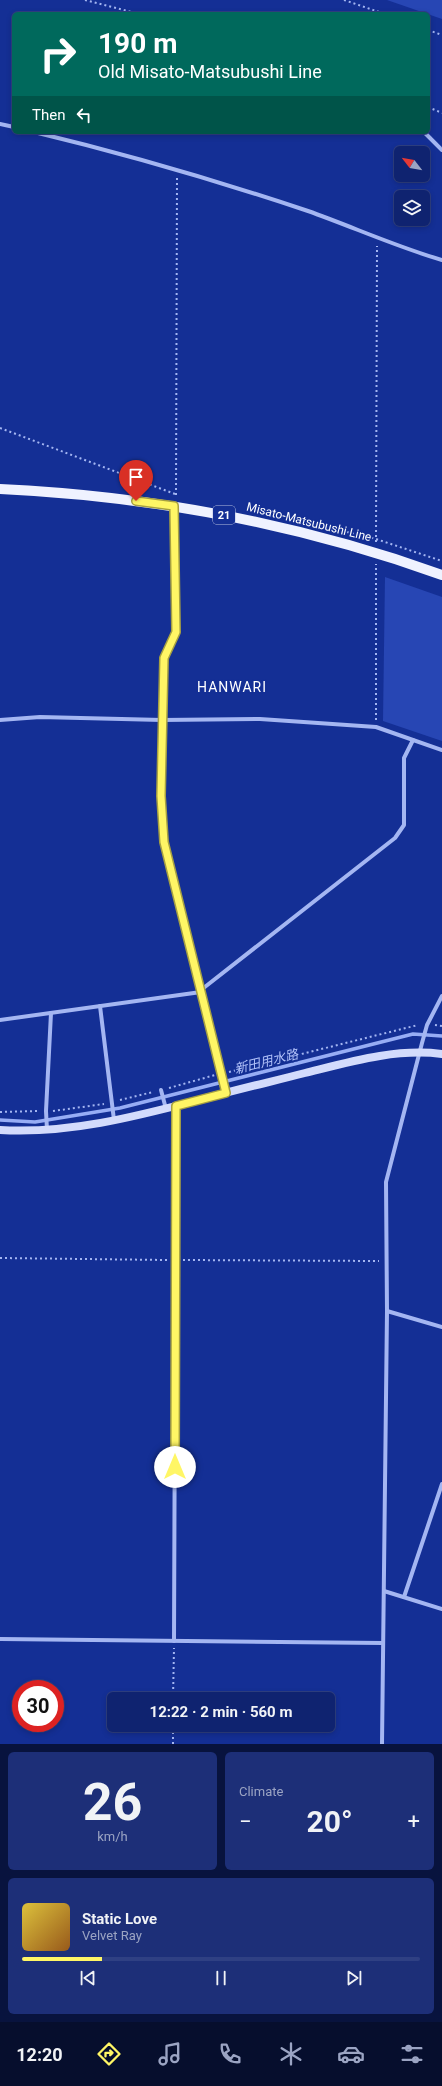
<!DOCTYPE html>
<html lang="en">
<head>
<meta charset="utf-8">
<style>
	:root { --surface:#0f2370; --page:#1d2f78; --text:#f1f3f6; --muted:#9ba4c3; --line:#2f4083; --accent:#fff665 }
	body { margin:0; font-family:Roboto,"Noto Sans JP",sans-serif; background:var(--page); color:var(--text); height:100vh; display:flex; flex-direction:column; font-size:15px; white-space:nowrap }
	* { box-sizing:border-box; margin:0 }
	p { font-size:13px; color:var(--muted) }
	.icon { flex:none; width:22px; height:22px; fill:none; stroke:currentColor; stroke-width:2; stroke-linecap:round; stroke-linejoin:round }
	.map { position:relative; height:1744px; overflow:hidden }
	.drawer { display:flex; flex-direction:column; gap:8px; padding:8px; background:#08133e; flex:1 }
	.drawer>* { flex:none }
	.hud { position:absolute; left:12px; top:12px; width:418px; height:122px; border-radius:6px; box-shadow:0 2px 6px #0003,0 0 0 1px var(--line); background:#00695c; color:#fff; overflow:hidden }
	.needle { width:26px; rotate:301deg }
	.buttons { position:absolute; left:394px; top:146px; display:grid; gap:8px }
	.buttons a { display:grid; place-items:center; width:36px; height:36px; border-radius:6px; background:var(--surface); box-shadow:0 2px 6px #0003,0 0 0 1px var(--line); font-size:20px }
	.speed { position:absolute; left:12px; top:1680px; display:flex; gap:8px; font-size:20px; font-weight:700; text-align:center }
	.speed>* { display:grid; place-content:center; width:52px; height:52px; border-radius:50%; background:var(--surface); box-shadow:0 2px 6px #0003,0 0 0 1px var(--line); line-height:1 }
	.speed .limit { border:6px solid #d22; background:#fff; color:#111 }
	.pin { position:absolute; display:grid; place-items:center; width:34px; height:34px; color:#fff; margin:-41px -17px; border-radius:50% 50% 50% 0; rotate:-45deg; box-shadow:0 0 4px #0007 }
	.pin .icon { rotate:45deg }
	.me { position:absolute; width:44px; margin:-22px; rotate:0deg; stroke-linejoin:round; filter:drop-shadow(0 0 3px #0008) }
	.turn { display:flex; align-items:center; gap:14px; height:84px; padding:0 20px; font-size:18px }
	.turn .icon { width:52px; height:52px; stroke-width:2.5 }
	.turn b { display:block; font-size:28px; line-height:34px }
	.then { display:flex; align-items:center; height:38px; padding:0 20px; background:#0003; gap:8px; font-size:15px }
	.big { font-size:30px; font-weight:700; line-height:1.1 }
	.drawer .card { flex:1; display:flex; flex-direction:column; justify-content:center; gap:6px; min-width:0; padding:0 14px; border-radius:6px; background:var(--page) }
	.drawer .dial { align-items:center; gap:0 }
	.dial b { font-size:52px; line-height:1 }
	.song { display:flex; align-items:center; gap:12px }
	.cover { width:48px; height:48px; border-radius:6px; background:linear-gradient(135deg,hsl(50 70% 55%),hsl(30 70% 35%)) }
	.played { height:4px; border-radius:2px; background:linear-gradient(90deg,var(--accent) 20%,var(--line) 20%) }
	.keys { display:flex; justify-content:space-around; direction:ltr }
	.heat { display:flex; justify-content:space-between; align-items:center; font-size:22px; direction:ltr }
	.drawer .tiles { flex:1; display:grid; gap:8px; grid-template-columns:1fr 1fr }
	.card:last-child { grid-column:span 2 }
	.trip { position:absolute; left:107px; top:1692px; width:228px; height:40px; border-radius:6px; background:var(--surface); box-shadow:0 2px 6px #0003,0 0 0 1px var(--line); font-weight:700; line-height:40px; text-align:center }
	.dock { display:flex; height:64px; justify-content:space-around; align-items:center; background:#060e2d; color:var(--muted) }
	.dock .icon { width:28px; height:28px }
	.dock .selected { color:var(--accent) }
	.dock b { font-size:18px; color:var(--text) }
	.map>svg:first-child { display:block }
	.green { fill:#2746b4 }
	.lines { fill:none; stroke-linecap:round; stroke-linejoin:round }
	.stream { stroke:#97adf5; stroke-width:3.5 }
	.path { stroke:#a4b6f2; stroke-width:2; stroke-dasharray:2 3; stroke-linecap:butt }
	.street { stroke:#a4b6f2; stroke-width:4 }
	.secondary { stroke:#d3dbfc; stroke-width:8 }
	.primary { stroke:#eff2ff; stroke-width:10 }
	.route-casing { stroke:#a6a042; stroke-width:10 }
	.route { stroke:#fff665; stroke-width:7 }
	.labels { text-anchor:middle; stroke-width:3.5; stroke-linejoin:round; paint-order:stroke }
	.shield { fill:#142f95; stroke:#b8c1df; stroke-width:1 }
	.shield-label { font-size:11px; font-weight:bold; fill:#fff }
	.street-label { font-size:12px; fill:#fff; stroke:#142f95 }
	.water-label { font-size:13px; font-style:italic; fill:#b1c1f9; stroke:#142f95 }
	.quarter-label { font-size:14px; letter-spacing:1px; fill:#fff; stroke:#142f95 }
</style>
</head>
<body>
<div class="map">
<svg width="442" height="1744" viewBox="0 0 442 1744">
	<rect width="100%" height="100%" fill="#142f95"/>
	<g class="green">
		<path d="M387,0H442V19Z"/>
		<path d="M385,577L442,597V741L383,721Z"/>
	</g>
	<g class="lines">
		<path class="stream" d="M0,1120L35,1122L120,1108L413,1034L442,1036"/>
		<g class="path">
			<path d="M85,0L139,14"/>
			<path d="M344,0L385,14"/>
			<path d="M428,30L442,35"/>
			<path d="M428,107L442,113"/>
			<path d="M0,428L175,494"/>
			<path d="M176,495L177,178"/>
			<path d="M347,532L376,539L442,561"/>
			<path d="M376,542L377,246"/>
			<path d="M376,720V564"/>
			<path d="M435,1025L442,1026"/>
			<path d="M229,1072L418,1025"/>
			<path d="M169,1088L215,1075"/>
			<path d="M120,1100L153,1092"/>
			<path d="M53,1111L104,1104"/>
			<path d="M0,1112L39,1111"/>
			<path d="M0,1258L167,1260"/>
			<path d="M183,1260L379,1261"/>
			<path d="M173,1699L174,1648"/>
			<path d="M173,1744V1725"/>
		</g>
		<g class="street">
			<path d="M0,124L14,127"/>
			<path d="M34,132C126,154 218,181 308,211C353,227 397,247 442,260"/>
			<path d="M424,132L442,150"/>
			<path d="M174,506L176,632L164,658L161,797L164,842L226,1093"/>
			<path d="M0,720L40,717L162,720L260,719L376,727L442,750"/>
			<path d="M201,990L395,838L404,825V758L413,740"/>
			<path d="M100,1006L114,1120"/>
			<path d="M0,1020L201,992"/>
			<path d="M161,1090L166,1109"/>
			<path d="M47,1130L46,1111L51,1013"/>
			<path d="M387,1311L442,1327"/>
			<path d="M384,1591L442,1609"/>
			<path d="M404,1597L442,1484"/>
			<path d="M0,1639L383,1643"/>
			<path d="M174,1641L176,1106"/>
			<path d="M382,1744L387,1311L386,1182L422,1043L427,1025L442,996"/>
		</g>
		<path class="secondary" d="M0,1130C68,1134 134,1117 199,1100C235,1090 270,1082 305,1073C349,1062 396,1048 442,1054"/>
		<path class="primary" d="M0,489C151,496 300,524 442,575"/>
	</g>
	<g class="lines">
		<g class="route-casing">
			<path id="route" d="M136,501L174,506L176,632L164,658L161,796L164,842L226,1093L176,1106L175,1467"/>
		</g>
		<use href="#route" class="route"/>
	</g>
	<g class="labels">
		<rect class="shield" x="213" y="506" width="22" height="18" rx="3"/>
		<g class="shield-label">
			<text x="224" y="519">21</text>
		</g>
		<g class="street-label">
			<text transform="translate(309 522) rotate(14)" y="4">Misato-Matsubushi Line</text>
		</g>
		<g class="water-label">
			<text transform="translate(266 1061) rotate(-14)" y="5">新田用水路</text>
		</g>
		<g class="quarter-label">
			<text x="232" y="692">HANWARI</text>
		</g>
	</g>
</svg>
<div class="buttons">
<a><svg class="needle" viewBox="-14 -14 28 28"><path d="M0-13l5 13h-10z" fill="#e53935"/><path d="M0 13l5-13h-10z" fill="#9ba4c3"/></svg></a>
<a><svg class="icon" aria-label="layers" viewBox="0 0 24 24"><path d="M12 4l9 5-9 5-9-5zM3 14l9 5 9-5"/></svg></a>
</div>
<div class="speed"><div class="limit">30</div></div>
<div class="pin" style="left:136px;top:501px;background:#d93025"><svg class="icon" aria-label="arrive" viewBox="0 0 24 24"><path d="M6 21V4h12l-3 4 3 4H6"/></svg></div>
<svg class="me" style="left:175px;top:1467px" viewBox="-20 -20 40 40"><circle r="19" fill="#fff"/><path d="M0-13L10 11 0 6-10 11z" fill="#fff665"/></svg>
<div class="trip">12:22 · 2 min · 560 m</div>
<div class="hud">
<div class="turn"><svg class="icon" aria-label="right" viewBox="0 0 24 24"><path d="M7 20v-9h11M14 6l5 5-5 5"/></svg><div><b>190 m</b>Old Misato-Matsubushi Line</div></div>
<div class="then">Then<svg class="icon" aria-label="left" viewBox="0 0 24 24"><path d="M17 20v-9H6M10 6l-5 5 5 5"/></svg></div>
</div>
</div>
<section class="drawer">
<div class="tiles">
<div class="card dial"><b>26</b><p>km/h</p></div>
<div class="card"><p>Climate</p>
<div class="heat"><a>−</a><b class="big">20°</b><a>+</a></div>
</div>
<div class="card">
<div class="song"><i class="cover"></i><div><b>Static Love</b><p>Velvet Ray</p></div></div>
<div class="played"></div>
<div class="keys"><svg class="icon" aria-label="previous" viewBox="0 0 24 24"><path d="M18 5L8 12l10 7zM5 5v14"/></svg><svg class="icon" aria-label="pause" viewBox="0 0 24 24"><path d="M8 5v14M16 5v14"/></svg><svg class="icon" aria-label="next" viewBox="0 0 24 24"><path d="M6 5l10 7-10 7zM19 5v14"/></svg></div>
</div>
</div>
</section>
<nav class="dock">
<b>12:20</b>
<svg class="icon selected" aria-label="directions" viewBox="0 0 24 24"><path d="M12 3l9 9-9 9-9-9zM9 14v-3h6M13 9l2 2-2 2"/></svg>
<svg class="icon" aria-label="music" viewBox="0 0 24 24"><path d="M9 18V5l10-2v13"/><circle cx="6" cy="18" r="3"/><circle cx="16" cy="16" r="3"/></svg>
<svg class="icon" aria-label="phone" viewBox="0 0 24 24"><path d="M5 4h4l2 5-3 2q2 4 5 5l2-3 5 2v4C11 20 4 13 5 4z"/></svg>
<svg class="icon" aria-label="climate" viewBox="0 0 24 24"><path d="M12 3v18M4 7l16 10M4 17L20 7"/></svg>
<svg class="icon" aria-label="car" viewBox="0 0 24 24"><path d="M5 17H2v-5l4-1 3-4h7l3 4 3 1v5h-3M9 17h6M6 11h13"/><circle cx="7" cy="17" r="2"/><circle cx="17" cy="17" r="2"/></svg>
<svg class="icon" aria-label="filters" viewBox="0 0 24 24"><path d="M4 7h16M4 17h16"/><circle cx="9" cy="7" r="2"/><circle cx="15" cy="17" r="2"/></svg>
</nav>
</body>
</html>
